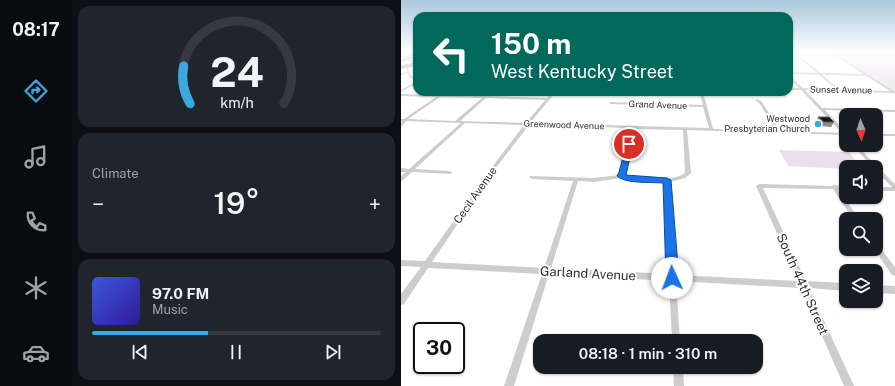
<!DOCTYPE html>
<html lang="en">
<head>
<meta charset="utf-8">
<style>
	:root { --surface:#171b24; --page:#20242c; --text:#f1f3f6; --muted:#9ea1a6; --line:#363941; --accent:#3ba8df }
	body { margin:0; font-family:"Public Sans",sans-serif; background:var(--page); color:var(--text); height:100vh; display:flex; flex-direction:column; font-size:15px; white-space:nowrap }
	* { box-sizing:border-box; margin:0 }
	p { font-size:13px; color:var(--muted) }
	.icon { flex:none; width:22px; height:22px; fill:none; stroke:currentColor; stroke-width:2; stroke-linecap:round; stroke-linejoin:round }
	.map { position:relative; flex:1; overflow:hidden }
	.sheet { display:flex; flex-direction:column; gap:6px; padding:6px; background:#0d0f14; width:329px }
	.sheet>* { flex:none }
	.guide { position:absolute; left:12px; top:12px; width:380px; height:84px; border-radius:12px; box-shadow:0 1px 3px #0004; background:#00695c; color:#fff; overflow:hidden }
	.needle { width:26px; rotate:177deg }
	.buttons { position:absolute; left:438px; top:108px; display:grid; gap:8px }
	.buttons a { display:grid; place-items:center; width:44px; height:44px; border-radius:8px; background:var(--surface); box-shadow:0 1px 3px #0004; font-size:20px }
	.speed { position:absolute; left:12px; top:322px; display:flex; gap:8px; font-size:20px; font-weight:700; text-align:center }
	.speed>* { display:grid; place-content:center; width:52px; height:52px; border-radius:50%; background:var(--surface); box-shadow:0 1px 3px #0004; line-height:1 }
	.speed .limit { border:2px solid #111; border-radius:6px; background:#fff; color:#111 }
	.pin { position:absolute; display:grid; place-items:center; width:34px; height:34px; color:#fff; margin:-17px; border:2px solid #fff; border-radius:50%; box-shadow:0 1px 4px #0007 }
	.me { position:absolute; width:44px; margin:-22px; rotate:358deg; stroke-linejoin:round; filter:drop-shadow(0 0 3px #0008) }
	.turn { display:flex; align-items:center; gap:14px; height:84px; padding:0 12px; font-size:18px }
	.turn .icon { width:52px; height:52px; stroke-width:2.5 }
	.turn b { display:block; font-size:28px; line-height:34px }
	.big { font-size:30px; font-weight:600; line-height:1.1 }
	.sheet .tile { flex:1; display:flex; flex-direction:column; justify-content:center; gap:6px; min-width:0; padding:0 14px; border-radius:12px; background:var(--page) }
	.sheet .dial { align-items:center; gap:0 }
	.dial svg { height:104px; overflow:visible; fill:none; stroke:var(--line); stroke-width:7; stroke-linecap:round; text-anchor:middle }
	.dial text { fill:var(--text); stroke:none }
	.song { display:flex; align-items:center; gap:12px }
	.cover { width:48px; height:48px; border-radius:6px; background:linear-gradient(135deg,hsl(230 70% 55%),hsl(250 70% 35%)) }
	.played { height:4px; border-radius:2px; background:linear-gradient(90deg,var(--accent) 40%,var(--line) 40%) }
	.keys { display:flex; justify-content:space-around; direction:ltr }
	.heat { display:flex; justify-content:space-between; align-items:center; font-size:22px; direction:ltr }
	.trip { position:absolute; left:132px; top:334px; width:230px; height:40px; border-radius:12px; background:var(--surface); box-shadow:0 1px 3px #0004; font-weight:600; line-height:40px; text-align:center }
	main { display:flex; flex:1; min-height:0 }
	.dock { display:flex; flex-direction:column; width:72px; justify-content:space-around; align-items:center; background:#090b0e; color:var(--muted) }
	.dock .icon { width:28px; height:28px }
	.dock .selected { color:var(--accent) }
	.dock b { font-size:18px; color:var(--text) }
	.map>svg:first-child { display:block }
	.green { fill:#ebdfed }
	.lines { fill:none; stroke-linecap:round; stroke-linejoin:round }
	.minor { fill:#cdcdcd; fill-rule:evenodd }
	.tertiary { fill:#cdcdcd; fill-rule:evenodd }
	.secondary { fill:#bababa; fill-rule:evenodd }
	.motorway { fill:#979797; fill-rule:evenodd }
	.motorway-bridge { stroke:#979797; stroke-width:5.5 }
	.wall { fill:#8b8b8b }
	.building { fill:#171717; stroke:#5d5d5d }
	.route { fill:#1a73e8; stroke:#114b97 }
	.poi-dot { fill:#3ba8df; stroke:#fff; stroke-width:1.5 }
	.labels { text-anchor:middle; stroke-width:4; stroke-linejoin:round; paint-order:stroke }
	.far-street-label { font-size:9px; fill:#303030; stroke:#fff }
	.far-poi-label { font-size:9px; fill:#303030; stroke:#fff; text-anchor:end }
	.street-label { font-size:11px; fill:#303030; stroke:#fff }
	.near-street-label { font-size:13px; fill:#303030; stroke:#fff }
</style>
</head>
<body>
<main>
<nav class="dock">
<b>08:17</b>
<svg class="icon selected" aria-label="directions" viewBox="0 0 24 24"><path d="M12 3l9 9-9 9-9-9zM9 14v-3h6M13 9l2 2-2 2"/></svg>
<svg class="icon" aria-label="music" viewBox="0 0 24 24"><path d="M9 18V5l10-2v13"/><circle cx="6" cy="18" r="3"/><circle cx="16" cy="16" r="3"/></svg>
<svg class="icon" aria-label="phone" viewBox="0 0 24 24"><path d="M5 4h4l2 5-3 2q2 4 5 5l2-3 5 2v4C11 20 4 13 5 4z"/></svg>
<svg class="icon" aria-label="climate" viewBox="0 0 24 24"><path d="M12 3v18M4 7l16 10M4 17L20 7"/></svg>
<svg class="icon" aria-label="car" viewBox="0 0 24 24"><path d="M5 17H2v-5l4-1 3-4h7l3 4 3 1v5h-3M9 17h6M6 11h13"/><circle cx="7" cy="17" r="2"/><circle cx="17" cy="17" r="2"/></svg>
</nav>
<section class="sheet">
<div class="tile dial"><svg viewBox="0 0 100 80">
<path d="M14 69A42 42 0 1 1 86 69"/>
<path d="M14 69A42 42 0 0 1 9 40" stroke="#3ba8df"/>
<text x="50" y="56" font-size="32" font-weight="700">24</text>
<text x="50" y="72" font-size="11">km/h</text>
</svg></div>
<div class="tile"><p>Climate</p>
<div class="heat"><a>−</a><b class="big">19°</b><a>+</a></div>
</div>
<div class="tile">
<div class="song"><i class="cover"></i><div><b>97.0 FM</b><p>Music</p></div></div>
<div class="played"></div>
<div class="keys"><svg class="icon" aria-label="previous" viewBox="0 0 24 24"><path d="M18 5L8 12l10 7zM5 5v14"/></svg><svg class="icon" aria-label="pause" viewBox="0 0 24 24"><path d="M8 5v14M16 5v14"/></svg><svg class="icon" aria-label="next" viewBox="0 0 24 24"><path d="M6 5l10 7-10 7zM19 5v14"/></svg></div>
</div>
</section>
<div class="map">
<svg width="494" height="386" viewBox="0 0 494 386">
	<rect width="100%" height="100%" fill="#fff"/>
	<g class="green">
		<path d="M432,52H494V90Z"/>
		<path d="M378,150L448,152L460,167H445V169L387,166Z"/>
	</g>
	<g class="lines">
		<g class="minor">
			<path d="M388,54L437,55L436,57L399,56L439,90L492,91L494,92L492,93L404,90L421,108L494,110V112L424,110L445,132V135L286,130L290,173L284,178L269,182L275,275L397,281L355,186L358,184L431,186L433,185L445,186V190H438L458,219H452L432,189L362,188L405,281L445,283V291L408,288L453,386H443L400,288L275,281L279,341H271L268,281L148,274L113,386H103L141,274L27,268L3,304L0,305V294L20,267L0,266V260L24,261L91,167L123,125L64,123L14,169L48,171L50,172L51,173L50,174L11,172L2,180L0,181V176L5,172H0V168L8,169L60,123L5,121L1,126H0V123L1,121H0V119H3L35,97L0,96V94L37,95L42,92H46L42,95L83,96L88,92H92L87,96L146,98L151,92H155L129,123L308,128L302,107L210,104L208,103L210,102L302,105L298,92H302L312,129L375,131L359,104L354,100L356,99L361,102L379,131L441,133L400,90H388V88H398L388,78V75L402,88L435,89L396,56H388ZM39,97L81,98L54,121L7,119ZM85,98L144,100L125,123L59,121ZM128,125L229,128L219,173L218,175L193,178L129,176L128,177L131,179L172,181L143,268L31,262L94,169ZM233,129L282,130L284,173C272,182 238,180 223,175L225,173ZM220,178C233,182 249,183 263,182L268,274L150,268L177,181L193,182Z"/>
			<path d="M6,66L7,67L10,75L16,78V80L8,77L7,73L0,75V73L6,72L5,67Z"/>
			<path d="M16,81V83L0,92V90Z"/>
			<path d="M208,92H212L209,95L207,94Z"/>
			<rect x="475" y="134" width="19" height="2"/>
			<path d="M452,145H456L476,167L494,184V191H475V187H491L475,171V167H471Z"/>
			<path d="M475,244L477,245L494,267V276L491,275L473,249H475Z"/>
			<path d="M475,285L494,286V294L475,293Z"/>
			<path d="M272,367H282L283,386H273Z"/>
		</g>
		<path class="tertiary" d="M428,52H432L494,91V94L465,76L388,74V72L462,74Z"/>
		<path class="secondary" d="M1,52H5L7,59L16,61V63L4,61Z"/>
		<g class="motorway">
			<path d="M0,52H8L0,55Z"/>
			<path d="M16,62V66L0,69V65Z"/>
		</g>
		<path class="motorway-bridge" d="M0,59L13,55"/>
	</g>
	<path class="wall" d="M417,117L433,122L430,127L420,126L415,122Z"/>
	<path class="building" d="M417,117H428L433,122H423Z"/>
	<linearGradient id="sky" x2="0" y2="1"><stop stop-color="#a9c8dd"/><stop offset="0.49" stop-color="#fff"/><stop offset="1" stop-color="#fff" stop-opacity="0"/></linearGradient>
	<rect width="494" height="106" fill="url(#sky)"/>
	<path class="route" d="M226,142H228L232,144L225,175L266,178L270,180L278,278L276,282L271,283L267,282L265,278L262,183C250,182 224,184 216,176L218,172Z"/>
	<circle class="poi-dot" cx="417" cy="124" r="4"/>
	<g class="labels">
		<g class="far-street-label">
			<text transform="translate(440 90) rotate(1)" y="3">Sunset Avenue</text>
			<text transform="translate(257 105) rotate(2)" y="3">Grand Avenue</text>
			<text transform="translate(163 125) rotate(2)" y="3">Greenwood Avenue</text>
		</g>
		<g class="far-poi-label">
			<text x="409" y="122">Westwood<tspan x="409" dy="10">Presbyterian Church</tspan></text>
		</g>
		<g class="street-label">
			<text transform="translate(74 195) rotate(-55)" y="4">Cecil Avenue</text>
		</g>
		<g class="near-street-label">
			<text transform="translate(187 273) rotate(3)" y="5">Garland Avenue</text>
			<text transform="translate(402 284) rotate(66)" y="5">South 44th Street</text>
		</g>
	</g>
</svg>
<div class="buttons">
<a><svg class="needle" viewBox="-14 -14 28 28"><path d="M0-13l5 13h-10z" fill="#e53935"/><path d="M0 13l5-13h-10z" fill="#9ea1a6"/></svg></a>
<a><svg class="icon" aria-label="sound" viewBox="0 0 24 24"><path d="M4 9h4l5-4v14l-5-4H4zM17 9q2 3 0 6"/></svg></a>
<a><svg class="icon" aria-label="search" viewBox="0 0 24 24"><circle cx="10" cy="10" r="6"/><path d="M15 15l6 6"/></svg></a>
<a><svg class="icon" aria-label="layers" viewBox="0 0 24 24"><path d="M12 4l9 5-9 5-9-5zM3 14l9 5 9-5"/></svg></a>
</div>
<div class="speed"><div class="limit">30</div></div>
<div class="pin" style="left:228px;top:144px;background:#d93025"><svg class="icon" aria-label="arrive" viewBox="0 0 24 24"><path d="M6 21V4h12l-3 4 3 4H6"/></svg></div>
<svg class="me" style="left:271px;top:278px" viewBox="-20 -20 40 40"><circle r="19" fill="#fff"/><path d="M0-13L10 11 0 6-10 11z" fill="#1a73e8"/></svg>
<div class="trip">08:18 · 1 min · 310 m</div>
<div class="guide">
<div class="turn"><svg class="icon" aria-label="left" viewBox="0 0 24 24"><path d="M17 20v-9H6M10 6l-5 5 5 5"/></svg><div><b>150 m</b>West Kentucky Street</div></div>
</div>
</div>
</main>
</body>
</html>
